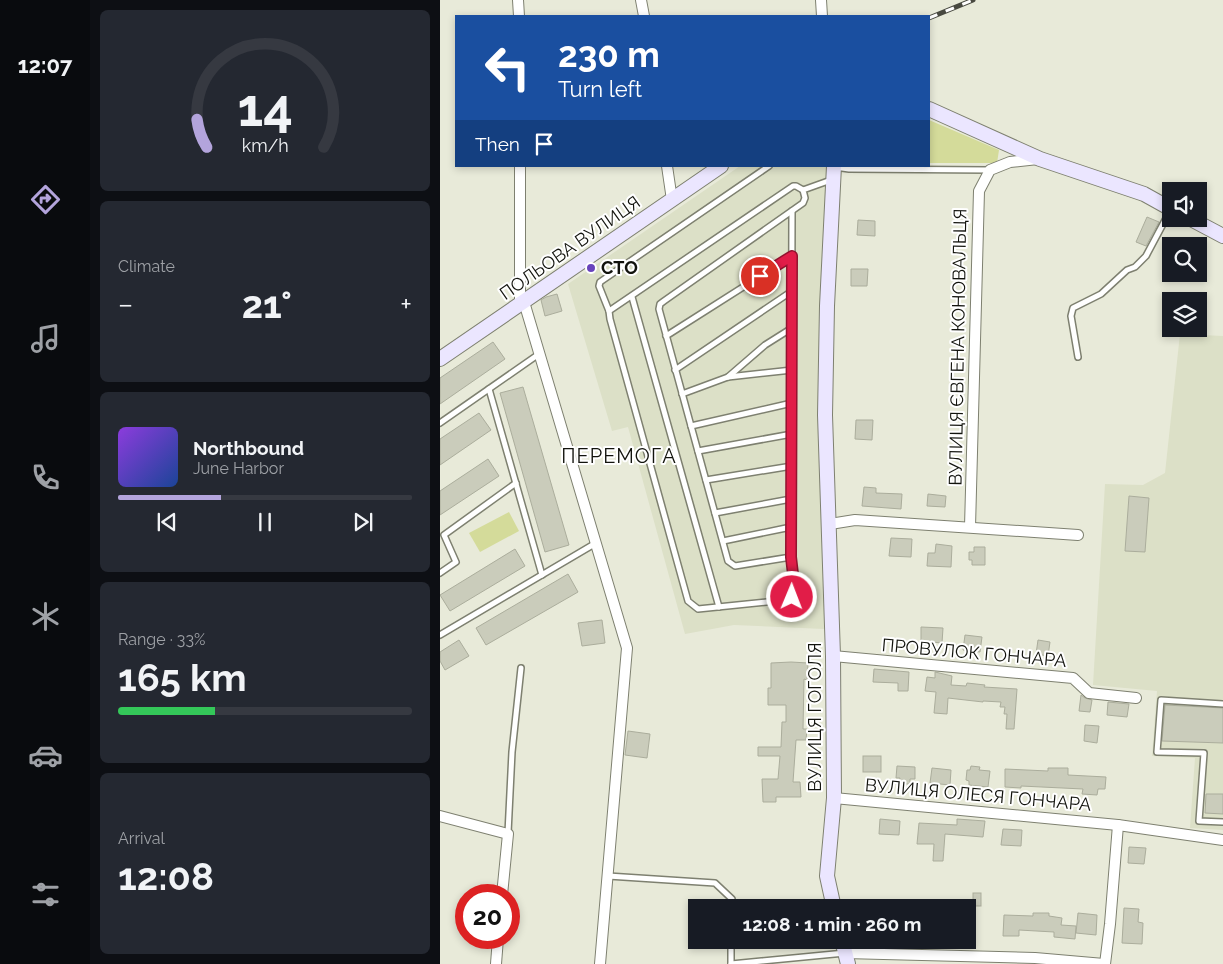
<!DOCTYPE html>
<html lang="en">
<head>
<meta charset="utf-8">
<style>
	:root { --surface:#171b24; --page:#242831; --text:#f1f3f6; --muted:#9ea1a6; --line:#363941; --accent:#b3a4dc }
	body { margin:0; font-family:Raleway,sans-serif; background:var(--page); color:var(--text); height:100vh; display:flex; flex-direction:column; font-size:19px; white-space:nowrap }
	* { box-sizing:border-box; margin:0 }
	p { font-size:16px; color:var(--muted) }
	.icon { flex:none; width:28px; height:28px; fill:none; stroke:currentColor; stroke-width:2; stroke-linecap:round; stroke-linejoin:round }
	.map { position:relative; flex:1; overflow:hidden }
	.details { display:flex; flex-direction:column; gap:10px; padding:10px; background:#0d0f14; width:350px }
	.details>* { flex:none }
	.top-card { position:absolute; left:15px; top:15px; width:475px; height:152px; border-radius:0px; box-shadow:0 2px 8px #0003; background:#1a4fa0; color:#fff; overflow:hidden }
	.fabs { position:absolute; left:722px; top:182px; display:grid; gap:10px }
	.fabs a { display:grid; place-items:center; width:45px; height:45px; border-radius:0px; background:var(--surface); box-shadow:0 2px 8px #0003; font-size:25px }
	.speed { position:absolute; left:15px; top:884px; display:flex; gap:10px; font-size:25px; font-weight:700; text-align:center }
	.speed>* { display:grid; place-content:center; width:65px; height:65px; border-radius:50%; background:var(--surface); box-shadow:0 2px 8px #0003; line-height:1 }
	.speed .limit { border:8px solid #d22; background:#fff; color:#111 }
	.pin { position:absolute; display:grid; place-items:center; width:42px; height:42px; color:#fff; margin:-21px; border:2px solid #fff; border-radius:50%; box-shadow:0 1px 5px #0007 }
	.me { position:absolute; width:55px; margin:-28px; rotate:1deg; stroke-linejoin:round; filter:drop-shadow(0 0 4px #0008) }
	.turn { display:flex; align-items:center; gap:18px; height:105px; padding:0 20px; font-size:22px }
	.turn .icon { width:65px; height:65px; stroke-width:2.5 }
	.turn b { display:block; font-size:35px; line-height:42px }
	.then { display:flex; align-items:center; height:48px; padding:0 20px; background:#0003; gap:10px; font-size:19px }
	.big { font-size:38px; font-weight:700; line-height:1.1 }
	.details .tile { flex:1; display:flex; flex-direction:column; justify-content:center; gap:8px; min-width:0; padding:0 18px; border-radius:8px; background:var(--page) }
	.details .dial { align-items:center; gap:0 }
	.dial svg { height:130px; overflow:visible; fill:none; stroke:var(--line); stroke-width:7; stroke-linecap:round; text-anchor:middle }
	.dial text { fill:var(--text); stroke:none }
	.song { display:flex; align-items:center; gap:15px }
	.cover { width:60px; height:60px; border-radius:8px; background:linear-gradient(135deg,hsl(270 70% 55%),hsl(220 70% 35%)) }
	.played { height:5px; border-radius:2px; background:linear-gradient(90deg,var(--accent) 35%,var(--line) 35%) }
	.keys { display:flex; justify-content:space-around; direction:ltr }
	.heat { display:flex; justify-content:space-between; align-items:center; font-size:28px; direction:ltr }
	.charge { height:8px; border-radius:4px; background:linear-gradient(90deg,#34c759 33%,var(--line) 0) }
	.trip { position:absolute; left:248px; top:899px; width:288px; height:50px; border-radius:0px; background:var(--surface); box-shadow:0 2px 8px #0003; font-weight:700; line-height:50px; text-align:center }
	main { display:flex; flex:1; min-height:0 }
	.tab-bar { display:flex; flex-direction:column; width:90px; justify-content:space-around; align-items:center; background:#090b0e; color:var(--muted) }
	.tab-bar .icon { width:35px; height:35px }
	.tab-bar .on { color:var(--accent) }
	.tab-bar b { font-size:22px; color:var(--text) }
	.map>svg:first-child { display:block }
	.built { fill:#dce0c7 }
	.green { fill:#d4db9a }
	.building { fill:#caccbb; stroke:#abad9c }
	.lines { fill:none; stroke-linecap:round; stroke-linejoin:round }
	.lane-casing { stroke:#7e8070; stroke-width:8 }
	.street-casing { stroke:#7e8070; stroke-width:12 }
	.secondary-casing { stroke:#7e8070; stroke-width:16 }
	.lane { stroke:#fff; stroke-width:5 }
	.street { stroke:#fff; stroke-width:10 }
	.secondary { stroke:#ebe6ff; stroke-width:14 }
	.rail-casing { stroke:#484940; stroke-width:5 }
	.rail { stroke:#fff; stroke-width:3; stroke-dasharray:9; stroke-linecap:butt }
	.route-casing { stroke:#92132f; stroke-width:12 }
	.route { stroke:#e11d48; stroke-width:9 }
	.poi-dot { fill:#6843bc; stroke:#fff; stroke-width:2 }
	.labels { text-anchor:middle; stroke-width:4; stroke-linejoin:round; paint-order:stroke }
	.street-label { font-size:18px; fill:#12130d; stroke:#fff }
	.poi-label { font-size:18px; font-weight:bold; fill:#12130d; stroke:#fff; text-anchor:start }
	.quarter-label { font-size:20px; letter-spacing:1px; fill:#12130d; stroke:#fff }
</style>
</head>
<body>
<main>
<nav class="tab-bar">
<b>12:07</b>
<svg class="icon on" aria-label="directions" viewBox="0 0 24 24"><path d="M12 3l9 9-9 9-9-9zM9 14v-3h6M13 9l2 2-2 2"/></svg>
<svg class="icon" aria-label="music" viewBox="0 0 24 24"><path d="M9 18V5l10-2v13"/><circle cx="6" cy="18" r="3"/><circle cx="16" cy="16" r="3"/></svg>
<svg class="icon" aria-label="phone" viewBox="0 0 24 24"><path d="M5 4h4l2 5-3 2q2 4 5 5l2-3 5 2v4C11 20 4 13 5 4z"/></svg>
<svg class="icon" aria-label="climate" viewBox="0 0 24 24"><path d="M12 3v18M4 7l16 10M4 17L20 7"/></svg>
<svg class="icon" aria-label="car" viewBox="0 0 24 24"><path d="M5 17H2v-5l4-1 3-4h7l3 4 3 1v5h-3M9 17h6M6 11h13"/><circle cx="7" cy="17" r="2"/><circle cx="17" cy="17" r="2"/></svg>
<svg class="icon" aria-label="filters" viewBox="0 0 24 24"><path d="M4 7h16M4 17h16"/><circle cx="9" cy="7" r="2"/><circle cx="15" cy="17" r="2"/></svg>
</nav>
<section class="details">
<div class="tile dial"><svg viewBox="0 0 100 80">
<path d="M14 69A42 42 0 1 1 86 69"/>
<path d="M14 69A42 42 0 0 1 8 52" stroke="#b3a4dc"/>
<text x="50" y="56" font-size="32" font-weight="700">14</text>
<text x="50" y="72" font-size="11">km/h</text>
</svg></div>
<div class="tile"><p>Climate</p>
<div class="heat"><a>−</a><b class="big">21°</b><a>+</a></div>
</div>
<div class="tile">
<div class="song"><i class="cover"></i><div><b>Northbound</b><p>June Harbor</p></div></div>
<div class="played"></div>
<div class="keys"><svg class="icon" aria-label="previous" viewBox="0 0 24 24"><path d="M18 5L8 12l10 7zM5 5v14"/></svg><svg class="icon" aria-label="pause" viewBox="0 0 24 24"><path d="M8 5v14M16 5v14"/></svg><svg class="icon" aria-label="next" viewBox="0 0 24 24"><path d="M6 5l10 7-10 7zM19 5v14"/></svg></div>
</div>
<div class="tile"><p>Range · 33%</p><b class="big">165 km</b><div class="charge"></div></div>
<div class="tile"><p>Arrival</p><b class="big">12:08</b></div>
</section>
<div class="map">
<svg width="783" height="964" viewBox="0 0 783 964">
	<rect width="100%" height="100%" fill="#e8ead9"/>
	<g class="built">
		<path d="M300,166H389L387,614L384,629L294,625L245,634L188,427L172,431L128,284Z"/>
		<path d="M740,334L783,336V830L750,828L755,758L712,756L717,691L653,685L665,484L703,485L725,473Z"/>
	</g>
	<g class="green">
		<path d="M489,120L559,150L557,163H489Z"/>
		<path d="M69,512L79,531L40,552L29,533Z"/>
	</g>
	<g class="building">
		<path d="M707,217L719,222L706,246L696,242Z"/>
		<path d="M418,220L435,221V236L417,235Z"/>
		<path d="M411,269H428L427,286H411Z"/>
		<path d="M117,294L122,311L105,316L101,300L106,297Z"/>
		<path d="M53,342L65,359L0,404V378Z"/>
		<path d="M83,387L129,545L105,552L60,393Z"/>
		<path d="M39,413L51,430L0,465V439Z"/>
		<path d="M416,420H433L432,440L415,439Z"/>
		<path d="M48,459L59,476L0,515V491Z"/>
		<path d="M424,487L436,488V493L462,494L461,509L422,506Z"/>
		<path d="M488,494L506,496L505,507L487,506Z"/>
		<path d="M689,496L709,498L705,552L685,551Z"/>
		<path d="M451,538L472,539L471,557L449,556Z"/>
		<path d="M496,544L512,546L511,567L487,566L488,553H495Z"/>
		<path d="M534,547H545V565H532V560H529V552H534Z"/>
		<path d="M75,549L85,566L10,611L0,595Z"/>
		<path d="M128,574L138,592L46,645L36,628Z"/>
		<path d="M162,620L165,643L142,646L138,623Z"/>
		<path d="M481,627L503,628L502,643L481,641Z"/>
		<path d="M525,635L542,637L540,652L523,650Z"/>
		<path d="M19,640L29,656L5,670L0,661V652Z"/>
		<path d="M598,640L610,642L608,656L596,654Z"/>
		<path d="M351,662L368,663L367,680L364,679L363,729H367L366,740H356L353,782H360L361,797H336V802H323L322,779H338L340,756H318V747H341L342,722H346V705H328V688H331V663Z"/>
		<path d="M434,669L469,672L468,691H458V683L433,682Z"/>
		<path d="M495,672L512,676L511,685L526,686L527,683L545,685L544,687L577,689L574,729H566L567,714H564L565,707H560L561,702L543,701V702L508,698L507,714L494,713L496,692L485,691L487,677L495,678Z"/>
		<path d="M641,695L645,698L652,700L650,712L639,711Z"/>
		<path d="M668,702L689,704L687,717L667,715Z"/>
		<path d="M725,705L783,708V743L722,741Z"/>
		<path d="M645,725L659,726L657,743L644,741Z"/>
		<path d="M188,731L210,734L207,758L185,755Z"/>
		<rect x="423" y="756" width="18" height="16"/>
		<path d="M457,766L475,767V779H470V784H459L460,778H456Z"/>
		<path d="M531,766L540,767L539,770L550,771L548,787L529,785V781L526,780L527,770H530Z"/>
		<path d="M492,768L511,770L510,785L490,783Z"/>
		<path d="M608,768H628V775L666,777L665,789H658L657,795L642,794L643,789L581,786V788L565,787V769L608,771Z"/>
		<path d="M766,794H783V814L765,813Z"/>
		<path d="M440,819L460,821L459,835L439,834Z"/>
		<path d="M517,819L545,821L543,837L505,834L503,861H493L494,844H477L479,823L517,825Z"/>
		<path d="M563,829L582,830L581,846L561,845Z"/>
		<path d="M689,847L706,848L704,864L688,863Z"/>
		<rect x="533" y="893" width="8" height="13"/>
		<path d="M684,908L699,909L698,922L703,923L702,944L682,943Z"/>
		<path d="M593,913H609V916L622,918L621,925L636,926L635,939L614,937V932L579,930V936H563L564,915L593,916Z"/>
		<path d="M638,913L657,915L656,935L636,933Z"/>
	</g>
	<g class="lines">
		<g class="lane-casing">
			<g id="lane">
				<path d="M395,167L409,169L549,170"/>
				<path d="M352,211L351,557L355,592L352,597L346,600L258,609L248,601L170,319L169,311L353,186H356L363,190"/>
				<path d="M192,297L279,607"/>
				<path d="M169,311L159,286L160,282L329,166"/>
				<path d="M226,336L352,256"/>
				<path d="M638,357L631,316L633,308L661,294L687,270L695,267L706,256L731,209"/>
				<path d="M235,370L352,291"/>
				<path d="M288,377L325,345L352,328"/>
				<path d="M49,389L102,575"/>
				<path d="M242,394L288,377L352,370"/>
				<path d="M0,423L99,354"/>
				<path d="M251,426L352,403"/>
				<path d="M258,451L352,434"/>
				<path d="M266,480L352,466"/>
				<path d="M275,513L351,499"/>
				<path d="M283,541L351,527"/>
				<path d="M351,557L295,566L288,561L219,309L220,304L224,301L363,203L365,198L363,190L391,180"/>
				<path d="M0,573L16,562L4,535L76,483"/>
				<path d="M0,635L156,543"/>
				<path d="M783,704L721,700L717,752L764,753L759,821L783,822"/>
				<path d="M68,833L72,752L81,668"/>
				<path d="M168,876L275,883L292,899V908"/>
				<path d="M291,964L405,953"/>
				<path d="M291,964V940"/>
			</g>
		</g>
		<g class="street-casing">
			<g id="street">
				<path d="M78,0L79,16"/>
				<path d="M201,0L204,16"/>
				<path d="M381,0L382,16"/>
				<path d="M80,166V305"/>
				<path d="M227,166L232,200"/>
				<path d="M84,302L187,648L160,964"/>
				<path d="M390,524L415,520L638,535"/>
				<path d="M530,527L539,191L550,170L570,162L598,159"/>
				<path d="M393,656L633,678L649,693L696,698"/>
				<path d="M394,798L678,825L783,840"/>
				<path d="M0,816L68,834L62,895"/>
				<path d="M405,953L595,958L664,964"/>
				<path d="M56,964L58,938"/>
				<path d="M665,964L670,924L678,825"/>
			</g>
		</g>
		<g class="secondary-casing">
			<g id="secondary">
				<path d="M489,109L600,159L704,194L731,209"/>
				<path d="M751,219L783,236"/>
				<path d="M0,359L281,166"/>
				<path d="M394,908L387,876L394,798L393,656L385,415L387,306L394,166"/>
				<path d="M402,940L408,964"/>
			</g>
		</g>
		<use href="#lane" class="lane"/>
		<use href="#street" class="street"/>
		<use href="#secondary" class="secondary"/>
		<g class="rail-casing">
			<path id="rail" d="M489,18L533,0"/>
		</g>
		<use href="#rail" class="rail"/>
	</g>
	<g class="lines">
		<g class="route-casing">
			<path id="route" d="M320,276L352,256L351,557L355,592L352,597"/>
		</g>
		<use href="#route" class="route"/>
	</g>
	<circle class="poi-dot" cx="151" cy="268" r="5"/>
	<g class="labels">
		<g class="street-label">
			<text transform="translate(130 248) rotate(-35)" y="6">ПОЛЬОВА ВУЛИЦЯ</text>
			<text transform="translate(518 347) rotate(-89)" y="6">ВУЛИЦЯ ЄВГЕНА КОНОВАЛЬЦЯ</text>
			<text transform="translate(534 653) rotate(5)" y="6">ПРОВУЛОК ГОНЧАРА</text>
			<text transform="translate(375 717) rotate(-90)" y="6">ВУЛИЦЯ ГОГОЛЯ</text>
			<text transform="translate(538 795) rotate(5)" y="6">ВУЛИЦЯ ОЛЕСЯ ГОНЧАРА</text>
		</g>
		<g class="poi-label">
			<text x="161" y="274">СТО</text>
		</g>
		<g class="quarter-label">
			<text x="179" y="463">ПЕРЕМОГА</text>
		</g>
	</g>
</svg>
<div class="fabs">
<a><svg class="icon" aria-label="sound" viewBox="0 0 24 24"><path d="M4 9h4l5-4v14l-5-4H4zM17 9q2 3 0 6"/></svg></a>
<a><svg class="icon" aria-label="search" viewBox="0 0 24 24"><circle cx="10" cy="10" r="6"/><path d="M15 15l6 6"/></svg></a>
<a><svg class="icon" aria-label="layers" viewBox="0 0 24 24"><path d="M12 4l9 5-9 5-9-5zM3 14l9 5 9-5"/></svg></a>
</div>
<div class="speed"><div class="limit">20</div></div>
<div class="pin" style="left:320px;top:276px;background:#d93025"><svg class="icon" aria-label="arrive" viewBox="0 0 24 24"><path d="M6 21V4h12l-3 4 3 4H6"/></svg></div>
<svg class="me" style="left:352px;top:597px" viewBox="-20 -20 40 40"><circle r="17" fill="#e11d48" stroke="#fff" stroke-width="3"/><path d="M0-11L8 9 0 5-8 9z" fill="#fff"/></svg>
<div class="trip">12:08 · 1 min · 260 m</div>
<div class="top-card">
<div class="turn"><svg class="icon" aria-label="left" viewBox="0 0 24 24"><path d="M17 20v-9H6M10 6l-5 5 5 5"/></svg><div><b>230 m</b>Turn left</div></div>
<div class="then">Then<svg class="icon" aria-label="arrive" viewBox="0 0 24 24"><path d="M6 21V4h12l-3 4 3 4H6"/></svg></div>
</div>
</div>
</main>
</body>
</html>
